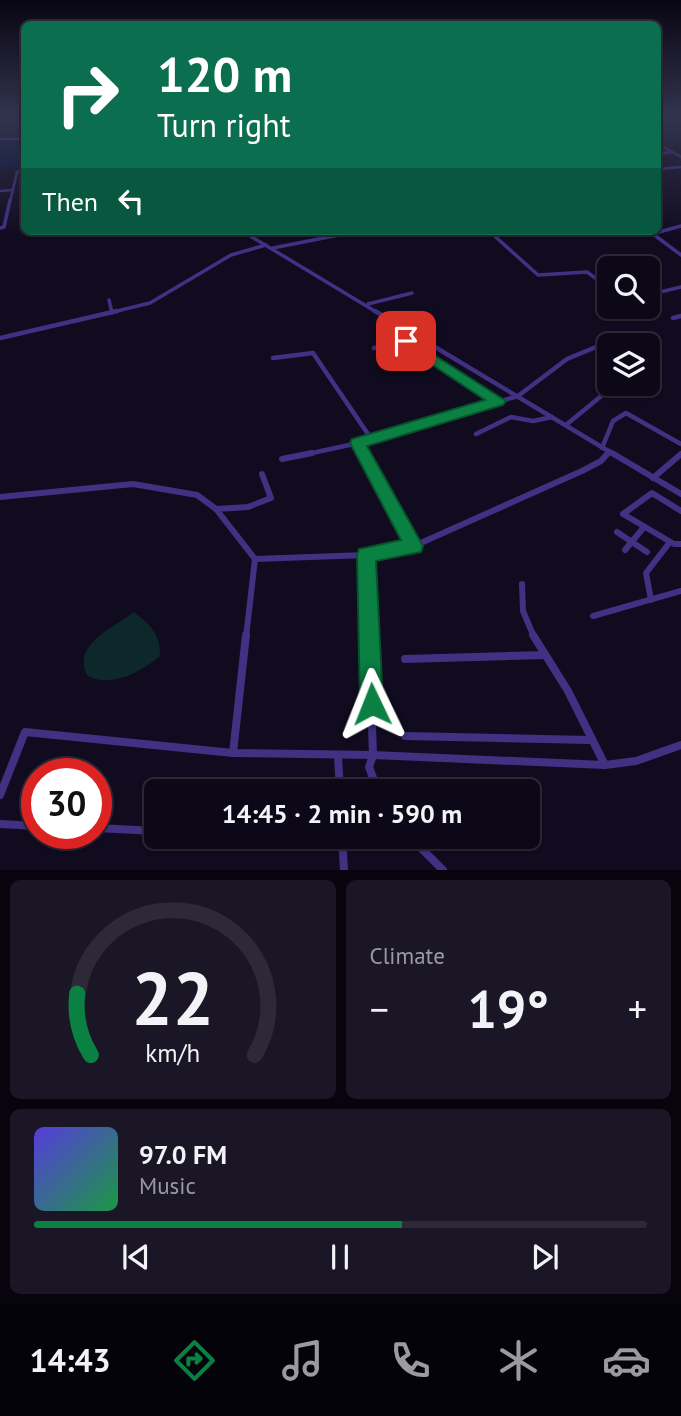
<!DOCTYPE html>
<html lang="en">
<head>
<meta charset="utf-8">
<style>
	:root { --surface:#0d0818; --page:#1b1625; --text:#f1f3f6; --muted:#9a9aa2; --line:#2d2937; --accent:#0b8043 }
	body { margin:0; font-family:"PT Sans",sans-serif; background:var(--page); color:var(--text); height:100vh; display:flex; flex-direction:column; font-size:26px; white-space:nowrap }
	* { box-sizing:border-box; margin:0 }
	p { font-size:23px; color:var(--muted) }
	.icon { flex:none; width:38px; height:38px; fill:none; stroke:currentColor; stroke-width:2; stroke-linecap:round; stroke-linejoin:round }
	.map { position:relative; height:870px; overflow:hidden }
	.side { display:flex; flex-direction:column; gap:10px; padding:10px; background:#07040d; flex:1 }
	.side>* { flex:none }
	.guide { position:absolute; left:21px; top:21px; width:640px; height:214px; border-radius:10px; box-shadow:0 2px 5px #0004,0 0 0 2px var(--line); background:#0b6e4f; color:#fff; overflow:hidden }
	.tools { position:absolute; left:597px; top:256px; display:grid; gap:14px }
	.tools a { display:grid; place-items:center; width:63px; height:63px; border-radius:10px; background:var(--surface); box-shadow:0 2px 5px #0004,0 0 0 2px var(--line); font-size:35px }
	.speed { position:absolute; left:21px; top:758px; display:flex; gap:14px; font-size:35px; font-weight:700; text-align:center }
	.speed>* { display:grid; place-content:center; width:91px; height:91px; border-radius:50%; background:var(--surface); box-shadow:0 2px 5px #0004,0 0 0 2px var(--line); line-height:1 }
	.speed .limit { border:10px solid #d22; background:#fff; color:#111 }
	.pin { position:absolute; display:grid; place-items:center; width:60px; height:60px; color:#fff; margin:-30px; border-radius:14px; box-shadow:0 4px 10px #0006 }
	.me { position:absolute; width:77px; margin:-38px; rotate:358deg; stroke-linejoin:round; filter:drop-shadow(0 0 5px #0008) }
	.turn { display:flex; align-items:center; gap:24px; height:147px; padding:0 21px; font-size:32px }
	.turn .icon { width:91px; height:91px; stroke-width:2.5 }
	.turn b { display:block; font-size:49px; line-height:60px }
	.then { display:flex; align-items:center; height:66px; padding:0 21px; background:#0003; gap:14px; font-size:26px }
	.big { font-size:52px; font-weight:800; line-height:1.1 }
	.side .tile { flex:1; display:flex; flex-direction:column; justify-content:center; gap:10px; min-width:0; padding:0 24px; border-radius:10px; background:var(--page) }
	.side .dial { align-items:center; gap:0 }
	.dial svg { height:182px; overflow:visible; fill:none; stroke:var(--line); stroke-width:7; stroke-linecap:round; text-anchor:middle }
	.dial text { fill:var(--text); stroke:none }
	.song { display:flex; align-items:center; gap:21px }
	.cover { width:84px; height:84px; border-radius:10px; background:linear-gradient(135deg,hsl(250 70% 55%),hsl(140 70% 35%)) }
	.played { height:7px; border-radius:4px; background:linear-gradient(90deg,var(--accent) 60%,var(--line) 60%) }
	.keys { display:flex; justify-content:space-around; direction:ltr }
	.heat { display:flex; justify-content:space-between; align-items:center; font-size:38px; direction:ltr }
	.side .tiles { flex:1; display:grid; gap:10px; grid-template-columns:1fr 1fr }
	.tile:last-child { grid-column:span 2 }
	.trip { position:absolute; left:144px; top:779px; width:396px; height:70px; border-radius:10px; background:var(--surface); box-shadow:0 2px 5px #0004,0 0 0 2px var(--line); font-weight:800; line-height:70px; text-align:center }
	.tab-bar { display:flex; height:112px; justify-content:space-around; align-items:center; background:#05030a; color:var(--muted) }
	.tab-bar .icon { width:49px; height:49px }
	.tab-bar .active { color:var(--accent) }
	.tab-bar b { font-size:32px; color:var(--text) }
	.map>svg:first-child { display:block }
	.green { fill:#0d272a }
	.water { fill:#05123f }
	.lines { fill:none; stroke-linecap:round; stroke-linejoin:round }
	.minor-far4 { stroke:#403183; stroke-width:2.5 }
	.minor-far3 { stroke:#403183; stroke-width:3.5 }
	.minor-far2 { stroke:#403183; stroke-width:4.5 }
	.minor-far1 { stroke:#403183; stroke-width:6 }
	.minor { stroke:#403183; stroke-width:8 }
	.route { fill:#0b8043; stroke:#07532c; stroke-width:2 }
</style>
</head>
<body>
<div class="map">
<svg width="681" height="870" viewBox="0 0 681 870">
	<rect width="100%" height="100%" fill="#110b20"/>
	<path class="green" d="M134,612C150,624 161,635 160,656C141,672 111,688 88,676C70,645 115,627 134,612Z"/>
	<path class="water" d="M0,142H24V165L0,168Z"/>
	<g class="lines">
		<g class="minor-far4">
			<path d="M0,139H24"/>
			<path d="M658,144L681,157"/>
			<path d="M658,154L672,152"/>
			<path d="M658,169L681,167"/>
			<path d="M0,191L12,190"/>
			<path d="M10,202L17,172L24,168"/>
		</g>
		<g class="minor-far3">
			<path d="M0,228L4,227L10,200"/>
			<path d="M242,231L378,313"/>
			<path d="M489,231L538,275L587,272L609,288"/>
			<path d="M649,231L681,255"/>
			<path d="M652,234L681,226"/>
			<path d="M273,248L359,231"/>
			<path d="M648,295L681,287"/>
			<path d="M109,300L112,313"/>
			<path d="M368,304L412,293"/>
			<path d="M109,313L150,303L231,255L266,245"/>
		</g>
		<g class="minor-far2">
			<path d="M375,311L615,455"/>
			<path d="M673,318L681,316"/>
			<path d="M0,338L117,311"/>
			<path d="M374,348L406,342L498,401"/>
			<path d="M273,358L313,353L372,440"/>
			<path d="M648,364L660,357"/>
			<path d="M566,425L617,383"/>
			<path d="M476,434L511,417L533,421L552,417"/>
			<path d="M358,443L364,455"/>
			<path d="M602,448L613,421L626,413L681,444"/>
			<path d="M303,455L372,440L518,396L567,359L596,347L647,337"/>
			<path d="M606,455L609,451"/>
		</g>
		<g class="minor-far1">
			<path d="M363,453L414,546"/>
			<path d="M612,453L681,494"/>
			<path d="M282,459L312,453"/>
			<path d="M653,478L681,454"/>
			<path d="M0,497L133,484L197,495L216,509L255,559L246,637"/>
			<path d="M216,509L248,507L271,498L262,474"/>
			<path d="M681,511L652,493L623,514L674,544H681"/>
			<path d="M617,532L647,552"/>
			<path d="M625,550L644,527"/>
			<path d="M366,555L369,637"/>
			<path d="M255,559L366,555L414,546L582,471L601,461L608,453"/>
			<path d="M522,584L523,611L534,637"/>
			<path d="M651,600L646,573L670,542"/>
			<path d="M593,616L681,591"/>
		</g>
		<g class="minor">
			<path d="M246,635L233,753L373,755L605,765L636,761L681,745"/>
			<path d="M369,635L373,755L369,767L378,791"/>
			<path d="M533,635L568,691L605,765"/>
			<path d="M405,659L544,655"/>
			<path d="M405,736L590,740"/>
			<path d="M338,756L340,791"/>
			<path d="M0,795L25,732L233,753"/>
			<path d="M0,824L37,826"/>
			<path d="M96,828L156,831"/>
			<path d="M342,836L344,870"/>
			<path d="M409,836L443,870"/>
		</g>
	</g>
	<linearGradient id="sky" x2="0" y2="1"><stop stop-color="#090612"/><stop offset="0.49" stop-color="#32344e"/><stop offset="1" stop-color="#32344e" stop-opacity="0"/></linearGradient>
	<rect width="681" height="237" fill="url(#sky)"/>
	<path class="route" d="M406,337L506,401L503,405L367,446L423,546L421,552L376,561L383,704L380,712L372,715L363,712L360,704L357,555L359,549L401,540L350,443L352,439L485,400L401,344V338Z"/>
</svg>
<div class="tools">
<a><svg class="icon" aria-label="search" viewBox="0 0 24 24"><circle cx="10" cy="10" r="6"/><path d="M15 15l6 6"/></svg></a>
<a><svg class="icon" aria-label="layers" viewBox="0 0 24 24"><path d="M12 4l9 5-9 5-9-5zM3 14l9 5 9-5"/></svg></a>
</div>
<div class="speed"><div class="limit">30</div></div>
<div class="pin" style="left:406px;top:341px;background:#d93025"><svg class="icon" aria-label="arrive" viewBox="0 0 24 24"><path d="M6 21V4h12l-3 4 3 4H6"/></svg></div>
<svg class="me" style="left:372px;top:704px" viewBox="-20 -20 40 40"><path d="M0-17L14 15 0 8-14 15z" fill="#0b8043" stroke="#fff" stroke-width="4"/></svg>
<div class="trip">14:45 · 2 min · 590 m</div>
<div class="guide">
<div class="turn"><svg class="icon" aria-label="right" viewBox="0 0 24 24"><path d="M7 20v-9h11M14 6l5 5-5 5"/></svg><div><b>120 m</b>Turn right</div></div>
<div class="then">Then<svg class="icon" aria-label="left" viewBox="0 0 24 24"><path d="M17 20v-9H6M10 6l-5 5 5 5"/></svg></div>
</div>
</div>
<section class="side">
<div class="tiles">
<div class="tile dial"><svg viewBox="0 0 100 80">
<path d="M14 69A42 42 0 1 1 86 69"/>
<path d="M14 69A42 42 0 0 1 8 42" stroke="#0b8043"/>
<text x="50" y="56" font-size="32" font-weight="700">22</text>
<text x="50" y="72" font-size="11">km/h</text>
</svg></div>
<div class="tile"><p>Climate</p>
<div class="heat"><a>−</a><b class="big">19°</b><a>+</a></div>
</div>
<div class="tile">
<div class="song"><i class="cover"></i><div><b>97.0 FM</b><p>Music</p></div></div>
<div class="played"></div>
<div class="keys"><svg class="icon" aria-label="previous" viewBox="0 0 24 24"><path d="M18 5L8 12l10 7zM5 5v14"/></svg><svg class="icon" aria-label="pause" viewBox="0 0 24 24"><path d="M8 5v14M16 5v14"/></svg><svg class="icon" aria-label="next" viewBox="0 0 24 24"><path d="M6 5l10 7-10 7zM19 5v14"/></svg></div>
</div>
</div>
</section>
<nav class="tab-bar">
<b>14:43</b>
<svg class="icon active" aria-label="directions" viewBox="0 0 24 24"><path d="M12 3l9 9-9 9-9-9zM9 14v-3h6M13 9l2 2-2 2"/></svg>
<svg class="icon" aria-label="music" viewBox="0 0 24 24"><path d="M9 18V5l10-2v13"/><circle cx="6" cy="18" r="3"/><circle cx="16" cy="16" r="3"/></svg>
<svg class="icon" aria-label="phone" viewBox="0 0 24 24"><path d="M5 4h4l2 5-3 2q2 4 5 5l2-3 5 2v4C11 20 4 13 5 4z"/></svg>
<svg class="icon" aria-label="climate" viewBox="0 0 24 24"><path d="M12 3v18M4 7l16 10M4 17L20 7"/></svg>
<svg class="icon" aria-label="car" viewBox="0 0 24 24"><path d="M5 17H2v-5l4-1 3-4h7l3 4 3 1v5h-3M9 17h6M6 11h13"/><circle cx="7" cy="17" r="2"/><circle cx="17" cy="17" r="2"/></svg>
</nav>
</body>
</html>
